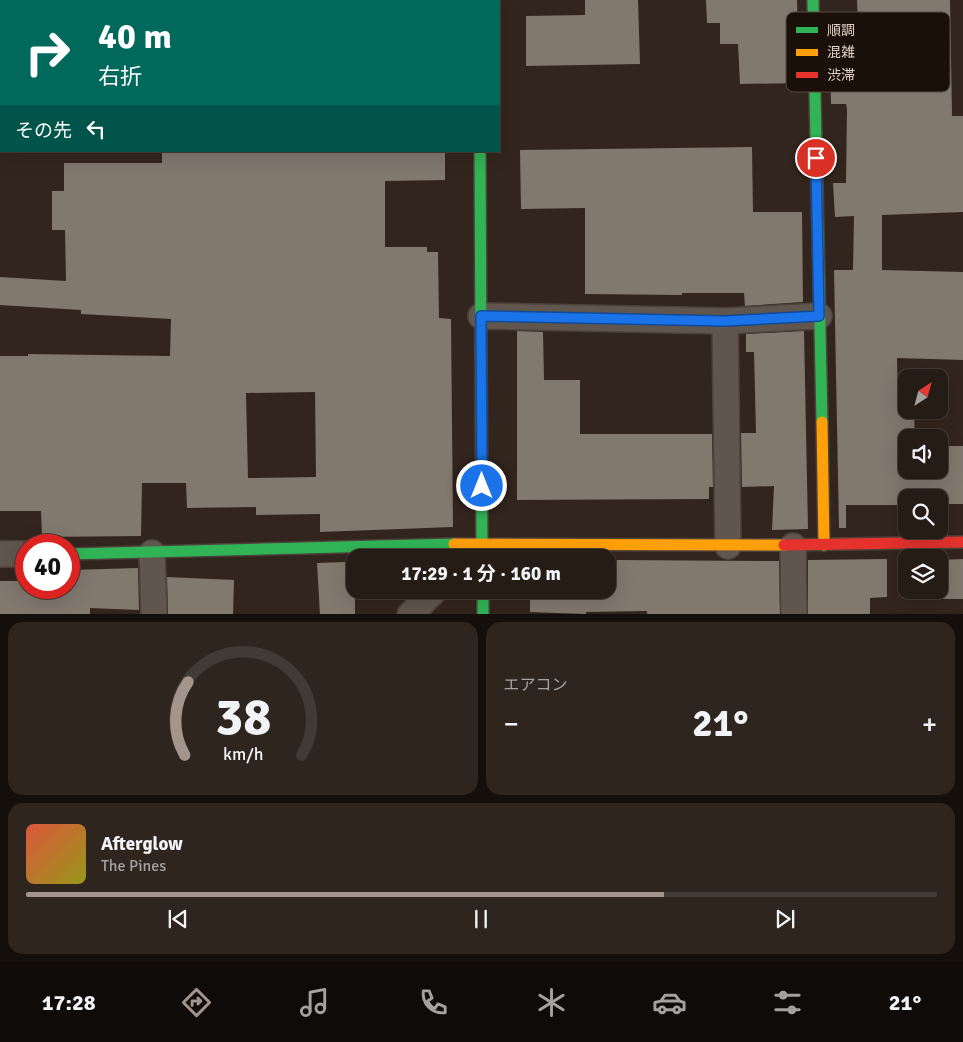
<!DOCTYPE html>
<html lang="ja">
<head>
<meta charset="utf-8">
<style>
	:root { --surface:#261c16; --page:#2e251f; --text:#f1f3f6; --muted:#a4a1a1; --line:#423a35; --accent:#a4958c }
	body { margin:0; font-family:Signika,"Noto Sans JP",sans-serif; background:var(--page); color:var(--text); height:100vh; display:flex; flex-direction:column; font-size:19px; white-space:nowrap }
	* { box-sizing:border-box; margin:0 }
	p { font-size:16px; color:var(--muted) }
	.icon { flex:none; width:28px; height:28px; fill:none; stroke:currentColor; stroke-width:2; stroke-linecap:round; stroke-linejoin:round }
	.map { position:relative; height:614px; overflow:hidden }
	.side { display:flex; flex-direction:column; gap:8px; padding:8px; background:#150f0c; flex:1 }
	.side>* { flex:none }
	.guide { position:absolute; left:0px; top:0px; width:500px; height:152px; box-shadow:0 5px 20px #0002,0 0 0 1px var(--line); background:#00695c; color:#fff; overflow:hidden }
	.needle { width:32px; rotate:36deg }
	.tools { position:absolute; left:898px; top:369px; display:grid; gap:10px }
	.tools a { display:grid; place-items:center; width:50px; height:50px; border-radius:10px; background:var(--surface); box-shadow:0 5px 20px #0002,0 0 0 1px var(--line); font-size:25px }
	.speed { position:absolute; left:15px; top:534px; display:flex; gap:10px; font-size:25px; font-weight:700; text-align:center }
	.speed>* { display:grid; place-content:center; width:65px; height:65px; border-radius:50%; background:var(--surface); box-shadow:0 5px 20px #0002,0 0 0 1px var(--line); line-height:1 }
	.speed .limit { border:8px solid #d22; background:#fff; color:#111 }
	.pin { position:absolute; display:grid; place-items:center; width:42px; height:42px; color:#fff; margin:-21px; border:2px solid #fff; border-radius:50%; box-shadow:0 1px 5px #0007 }
	.me { position:absolute; width:55px; margin:-28px; rotate:0deg; stroke-linejoin:round; filter:drop-shadow(0 0 4px #0008) }
	.turn { display:flex; align-items:center; gap:18px; height:105px; padding:0 15px; font-size:22px }
	.turn .icon { width:65px; height:65px; stroke-width:2.5 }
	.turn b { display:block; font-size:35px; line-height:42px }
	.then { display:flex; align-items:center; height:48px; padding:0 15px; background:#0003; gap:10px; font-size:19px }
	.big { font-size:38px; font-weight:700; line-height:1.1 }
	.side .card { flex:1; display:flex; flex-direction:column; justify-content:center; gap:8px; min-width:0; padding:0 18px; border-radius:15px; background:var(--page) }
	.side .dial { align-items:center; gap:0 }
	.dial svg { height:130px; overflow:visible; fill:none; stroke:var(--line); stroke-width:7; stroke-linecap:round; text-anchor:middle }
	.dial text { fill:var(--text); stroke:none }
	.song { display:flex; align-items:center; gap:15px }
	.cover { width:60px; height:60px; border-radius:8px; background:linear-gradient(135deg,hsl(10 70% 55%),hsl(60 70% 35%)) }
	.played { height:5px; border-radius:2px; background:linear-gradient(90deg,var(--accent) 70%,var(--line) 70%) }
	.keys { display:flex; justify-content:space-around; direction:ltr }
	.heat { display:flex; justify-content:space-between; align-items:center; font-size:28px; direction:ltr }
	.side .tiles { flex:1; display:grid; gap:8px; grid-template-columns:1fr 1fr }
	.card:last-child { grid-column:span 2 }
	.trip { position:absolute; left:346px; top:549px; width:270px; height:50px; border-radius:15px; background:var(--surface); box-shadow:0 5px 20px #0002,0 0 0 1px var(--line); font-weight:700; line-height:50px; text-align:center }
	.tabs { display:flex; height:80px; justify-content:space-around; align-items:center; background:#0f0b09; color:var(--muted) }
	.tabs .icon { width:35px; height:35px }
	.tabs .active { color:var(--accent) }
	.tabs b { font-size:22px; color:var(--text) }
	.map>svg:first-child { display:block }
	.building { fill:#81786e; fill-rule:evenodd }
	.lines { fill:none; stroke-linecap:round; stroke-linejoin:round }
	.street-casing { stroke:#4d413b; stroke-width:28 }
	.fast-casing { stroke:#4d413b; stroke-width:14 }
	.slow-casing { stroke:#4d413b; stroke-width:14 }
	.jam-casing { stroke:#4d413b; stroke-width:14 }
	.street { stroke:#60564e; stroke-width:25 }
	.fast { stroke:#30b455; stroke-width:11 }
	.slow { stroke:#ff9f0a; stroke-width:11 }
	.jam { stroke:#e5322d; stroke-width:11 }
	.route-casing { stroke:#114b97; stroke-width:12 }
	.route { stroke:#1a73e8; stroke-width:9 }
	.key { fill:#1a1009; stroke:#564a42; stroke-width:1 }
	.key-label { font-size:14px; fill:#e1d1c8 }
</style>
</head>
<body>
<div class="map">
<svg width="963" height="615" viewBox="0 0 963 615">
	<rect width="100%" height="100%" fill="#32251d"/>
	<g class="building">
		<path d="M585,0H638L640,64L526,66V16L585,15Z"/>
		<path d="M706,0H797L799,83L740,84L738,44H720V23H707Z"/>
		<path d="M857,0H950L952,116H963V212L882,215V270L963,272V360L897,358L898,414H914L915,438H906V470H939V446H963V504H939V498H906V505H846V528H839L834,270H853L854,216L835,217L833,183H846L847,109L846,104H831L829,22L858,24Z"/>
		<path d="M752,147L753,212H802L803,302L745,306L744,293H682V295L585,294V208L521,209L520,150Z"/>
		<path d="M162,151H445V180L385,181V247H427V252H438L439,318L451,319L453,527L320,532V514L256,515V507L187,508L186,483H142L141,536L42,537L41,511H0V356H28V354L170,356L171,319L81,314V310L0,305V277L66,281L65,230H52V191H64V163H162ZM315,392L316,477L248,478L246,393Z"/>
		<path d="M517,331L543,332L544,380H580V434H712L713,487H709V499L517,500Z"/>
		<path d="M804,331L808,529L772,530L774,486L742,487L741,433H756L754,352H746V334Z"/>
		<path d="M887,559V597L870,598V615H808V560Z"/>
		<path d="M963,559V599H939V560Z"/>
		<path d="M617,560L779,561L780,615H647V611L586,612V614L530,612V590H608V574H617Z"/>
		<path d="M346,562V590H355V615H320L317,563Z"/>
		<path d="M138,568L139,610L90,608V615H0V581H26V588H69V570Z"/>
		<path d="M167,577L234,580L233,615H168Z"/>
	</g>
	<g class="lines">
		<g class="street-casing">
			<g id="street">
				<path d="M481,316L725,321L819,316"/>
				<path d="M725,321L728,546"/>
				<path d="M793,546L794,615"/>
				<path d="M152,553L154,615"/>
				<path d="M0,554H26"/>
				<path d="M410,615L435,590"/>
			</g>
		</g>
		<g class="fast-casing">
			<g id="fast">
				<path d="M813,0L822,422"/>
				<path d="M480,151L482,558"/>
				<path d="M69,554L454,544"/>
				<path d="M483,590V615"/>
			</g>
		</g>
		<g class="slow-casing">
			<g id="slow">
				<path d="M478,0V1"/>
				<path d="M822,422L824,545"/>
				<path d="M454,544L784,545"/>
			</g>
		</g>
		<g class="jam-casing">
			<path id="jam" d="M784,545L963,542"/>
		</g>
		<use href="#street" class="street"/>
		<use href="#fast" class="fast"/>
		<use href="#slow" class="slow"/>
		<use href="#jam" class="jam"/>
	</g>
	<g class="lines">
		<g class="route-casing">
			<path id="route" d="M482,486L481,316L725,321L819,316L816,158"/>
		</g>
		<use href="#route" class="route"/>
	</g>
	<rect x="786" y="12" width="164" height="80" rx="8" class="key"/>
	<rect x="796" y="27" width="22" height="6" fill="#30b455"/>
	<rect x="796" y="49" width="22" height="7" fill="#ff9f0a"/>
	<rect x="796" y="72" width="22" height="6" fill="#e5322d"/>
	<g class="key-label">
		<text x="827" y="35">順調</text>
		<text x="827" y="57">混雑</text>
		<text x="827" y="80">渋滞</text>
	</g>
</svg>
<div class="tools">
<a><svg class="needle" viewBox="-14 -14 28 28"><path d="M0-13l5 13h-10z" fill="#e53935"/><path d="M0 13l5-13h-10z" fill="#a4a1a1"/></svg></a>
<a><svg class="icon" aria-label="sound" viewBox="0 0 24 24"><path d="M4 9h4l5-4v14l-5-4H4zM17 9q2 3 0 6"/></svg></a>
<a><svg class="icon" aria-label="search" viewBox="0 0 24 24"><circle cx="10" cy="10" r="6"/><path d="M15 15l6 6"/></svg></a>
<a><svg class="icon" aria-label="layers" viewBox="0 0 24 24"><path d="M12 4l9 5-9 5-9-5zM3 14l9 5 9-5"/></svg></a>
</div>
<div class="speed"><div class="limit">40</div></div>
<div class="pin" style="left:816px;top:158px;background:#d93025"><svg class="icon" aria-label="arrive" viewBox="0 0 24 24"><path d="M6 21V4h12l-3 4 3 4H6"/></svg></div>
<svg class="me" style="left:482px;top:486px" viewBox="-20 -20 40 40"><circle r="17" fill="#1a73e8" stroke="#fff" stroke-width="3"/><path d="M0-11L8 9 0 5-8 9z" fill="#fff"/></svg>
<div class="trip">17:29 · 1 分 · 160 m</div>
<div class="guide">
<div class="turn"><svg class="icon" aria-label="right" viewBox="0 0 24 24"><path d="M7 20v-9h11M14 6l5 5-5 5"/></svg><div><b>40 m</b>右折</div></div>
<div class="then">その先<svg class="icon" aria-label="left" viewBox="0 0 24 24"><path d="M17 20v-9H6M10 6l-5 5 5 5"/></svg></div>
</div>
</div>
<section class="side">
<div class="tiles">
<div class="card dial"><svg viewBox="0 0 100 80">
<path d="M14 69A42 42 0 1 1 86 69"/>
<path d="M14 69A42 42 0 0 1 16 24" stroke="#a4958c"/>
<text x="50" y="56" font-size="32" font-weight="700">38</text>
<text x="50" y="72" font-size="11">km/h</text>
</svg></div>
<div class="card"><p>エアコン</p>
<div class="heat"><a>−</a><b class="big">21°</b><a>+</a></div>
</div>
<div class="card">
<div class="song"><i class="cover"></i><div><b>Afterglow</b><p>The Pines</p></div></div>
<div class="played"></div>
<div class="keys"><svg class="icon" aria-label="previous" viewBox="0 0 24 24"><path d="M18 5L8 12l10 7zM5 5v14"/></svg><svg class="icon" aria-label="pause" viewBox="0 0 24 24"><path d="M8 5v14M16 5v14"/></svg><svg class="icon" aria-label="next" viewBox="0 0 24 24"><path d="M6 5l10 7-10 7zM19 5v14"/></svg></div>
</div>
</div>
</section>
<nav class="tabs">
<b>17:28</b>
<svg class="icon active" aria-label="directions" viewBox="0 0 24 24"><path d="M12 3l9 9-9 9-9-9zM9 14v-3h6M13 9l2 2-2 2"/></svg>
<svg class="icon" aria-label="music" viewBox="0 0 24 24"><path d="M9 18V5l10-2v13"/><circle cx="6" cy="18" r="3"/><circle cx="16" cy="16" r="3"/></svg>
<svg class="icon" aria-label="phone" viewBox="0 0 24 24"><path d="M5 4h4l2 5-3 2q2 4 5 5l2-3 5 2v4C11 20 4 13 5 4z"/></svg>
<svg class="icon" aria-label="climate" viewBox="0 0 24 24"><path d="M12 3v18M4 7l16 10M4 17L20 7"/></svg>
<svg class="icon" aria-label="car" viewBox="0 0 24 24"><path d="M5 17H2v-5l4-1 3-4h7l3 4 3 1v5h-3M9 17h6M6 11h13"/><circle cx="7" cy="17" r="2"/><circle cx="17" cy="17" r="2"/></svg>
<svg class="icon" aria-label="filters" viewBox="0 0 24 24"><path d="M4 7h16M4 17h16"/><circle cx="9" cy="7" r="2"/><circle cx="15" cy="17" r="2"/></svg>
<b>21°</b>
</nav>
</body>
</html>
